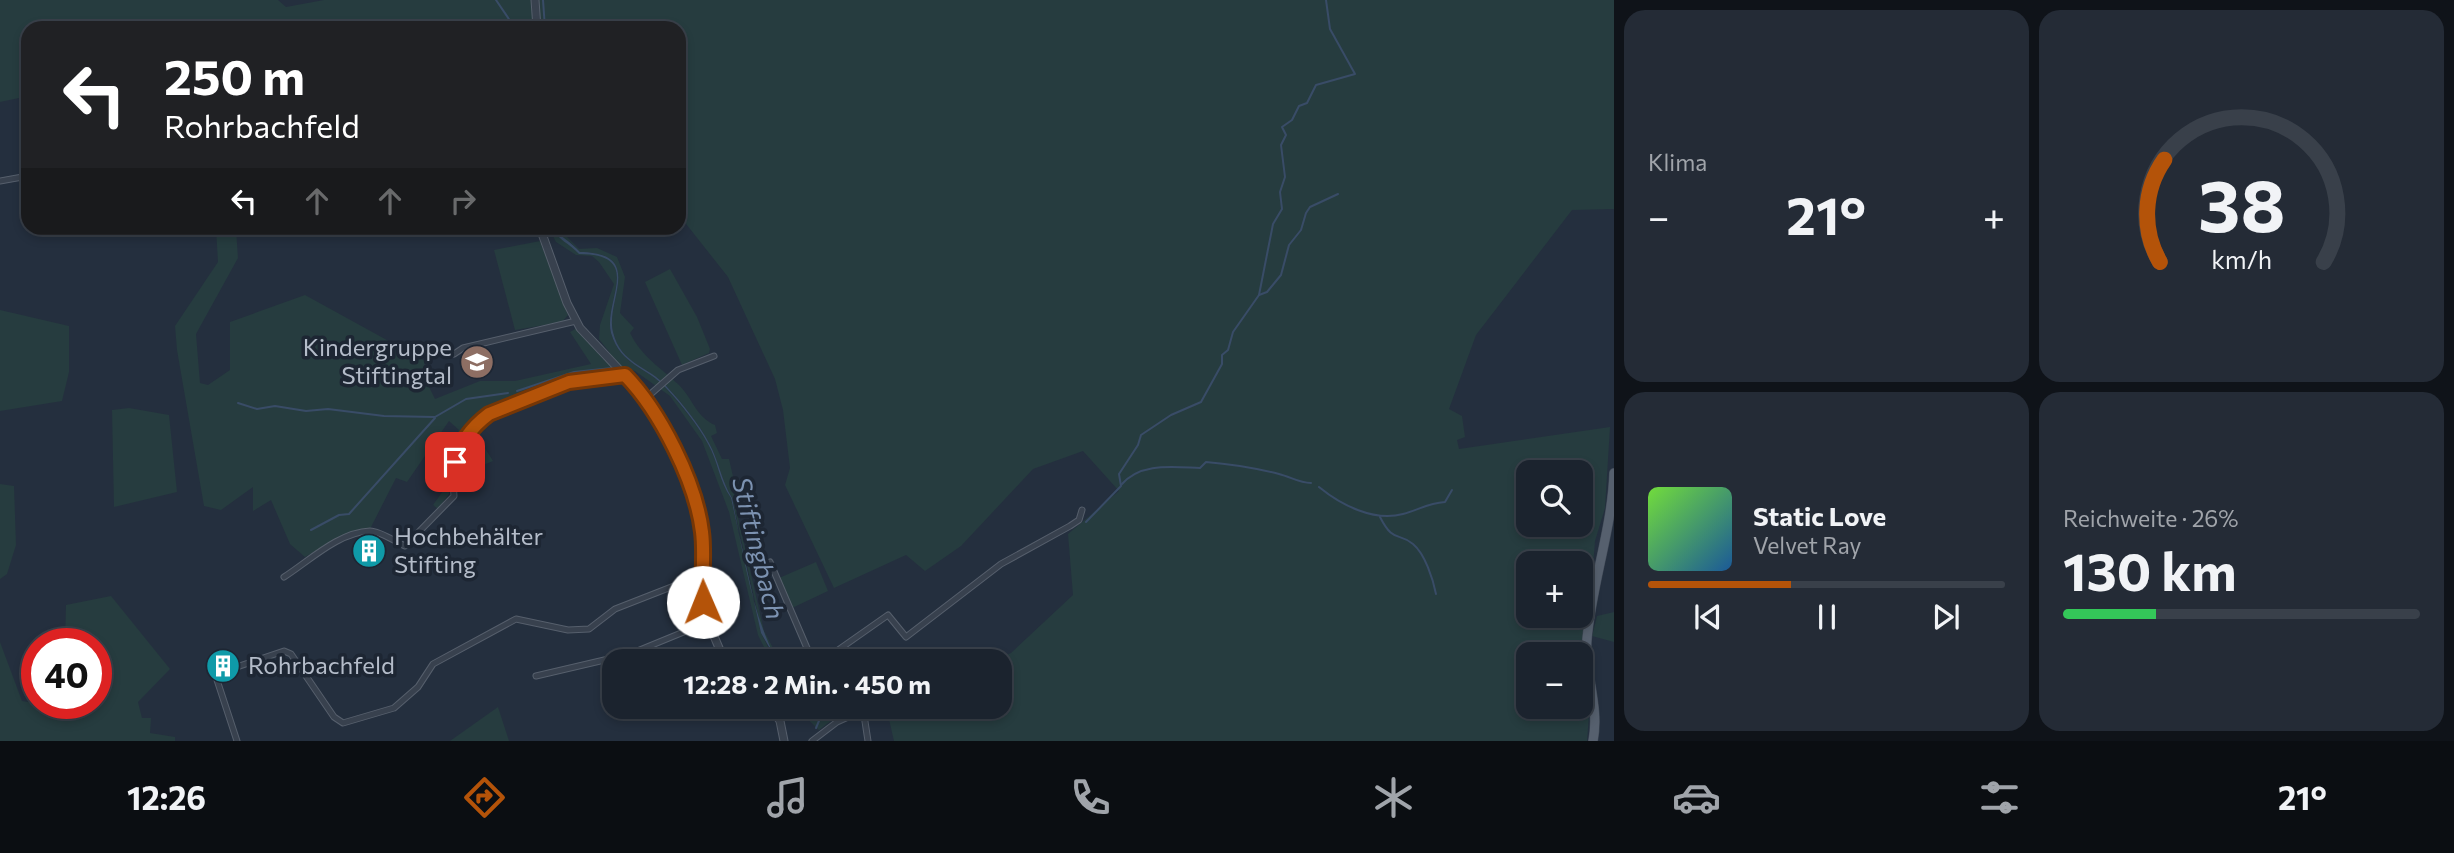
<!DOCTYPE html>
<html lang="de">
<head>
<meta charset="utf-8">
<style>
	:root { --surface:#1b232e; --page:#242b36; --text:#f1f3f6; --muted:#a0a4aa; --line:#39404a; --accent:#b45309 }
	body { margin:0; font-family:Commissioner,sans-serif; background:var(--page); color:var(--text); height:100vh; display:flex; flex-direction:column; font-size:26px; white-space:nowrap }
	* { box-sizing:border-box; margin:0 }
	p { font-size:23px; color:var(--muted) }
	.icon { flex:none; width:38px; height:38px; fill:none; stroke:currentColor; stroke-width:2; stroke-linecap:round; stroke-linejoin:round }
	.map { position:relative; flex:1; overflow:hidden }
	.details { display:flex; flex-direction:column; gap:10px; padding:10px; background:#0f1319; width:840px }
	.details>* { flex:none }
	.hud { position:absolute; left:21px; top:21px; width:665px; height:214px; border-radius:21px; box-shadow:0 4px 10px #0003,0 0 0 2px var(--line); background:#202124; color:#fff; overflow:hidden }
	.tools { position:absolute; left:1516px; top:460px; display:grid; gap:14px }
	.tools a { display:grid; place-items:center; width:77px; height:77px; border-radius:14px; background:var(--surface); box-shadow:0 4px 10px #0003,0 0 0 2px var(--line); font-size:35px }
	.speed { position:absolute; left:21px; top:628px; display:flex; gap:14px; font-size:35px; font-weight:700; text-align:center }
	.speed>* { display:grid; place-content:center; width:91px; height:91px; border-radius:50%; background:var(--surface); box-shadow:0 4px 10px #0003,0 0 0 2px var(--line); line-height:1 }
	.speed .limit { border:10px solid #d22; background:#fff; color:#111 }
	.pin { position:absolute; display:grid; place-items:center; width:60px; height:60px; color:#fff; margin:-30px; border-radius:14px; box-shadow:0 4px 10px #0006 }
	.me { position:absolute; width:77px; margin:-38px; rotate:359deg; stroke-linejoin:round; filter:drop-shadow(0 0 5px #0008) }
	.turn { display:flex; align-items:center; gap:24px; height:147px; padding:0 28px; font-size:32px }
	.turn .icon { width:91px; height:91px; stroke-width:2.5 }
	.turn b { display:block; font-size:49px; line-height:60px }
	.lanes { display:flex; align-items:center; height:66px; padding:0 28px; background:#0003; justify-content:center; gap:35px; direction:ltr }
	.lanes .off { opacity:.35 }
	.big { font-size:52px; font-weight:700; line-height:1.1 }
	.details .widget { flex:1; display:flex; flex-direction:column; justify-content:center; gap:10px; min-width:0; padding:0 24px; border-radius:21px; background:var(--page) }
	.details .dial { align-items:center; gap:0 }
	.dial svg { height:182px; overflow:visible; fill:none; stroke:var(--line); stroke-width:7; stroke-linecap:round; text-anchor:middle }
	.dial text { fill:var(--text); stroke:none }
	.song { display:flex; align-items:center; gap:21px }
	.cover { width:84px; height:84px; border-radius:10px; background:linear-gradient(135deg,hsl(100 70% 55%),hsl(210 70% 35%)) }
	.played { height:7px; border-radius:4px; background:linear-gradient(90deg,var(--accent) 40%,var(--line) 40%) }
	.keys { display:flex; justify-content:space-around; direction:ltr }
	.heat { display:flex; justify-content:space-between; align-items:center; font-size:38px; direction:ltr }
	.charge { height:10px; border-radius:5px; background:linear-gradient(90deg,#34c759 26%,var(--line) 0) }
	.details .tiles { flex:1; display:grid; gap:10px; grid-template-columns:repeat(2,1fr) }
	.trip { position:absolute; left:602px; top:649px; width:410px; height:70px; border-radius:21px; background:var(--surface); box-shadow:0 4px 10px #0003,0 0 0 2px var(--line); font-weight:700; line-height:70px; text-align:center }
	.dock { display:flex; height:112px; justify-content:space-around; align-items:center; background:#0b0e12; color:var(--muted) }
	.dock .icon { width:49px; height:49px }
	.dock .active { color:var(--accent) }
	.dock b { font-size:32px; color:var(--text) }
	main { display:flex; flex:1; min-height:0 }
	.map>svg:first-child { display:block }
	.green { fill:#263c3f; fill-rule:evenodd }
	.water { fill:#394c67 }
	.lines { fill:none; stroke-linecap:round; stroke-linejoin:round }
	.stream { stroke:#394c67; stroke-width:2 }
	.minor-casing { stroke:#565f6c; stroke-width:7 }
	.tertiary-casing { stroke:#565f6c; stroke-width:9 }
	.primary-casing { stroke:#414a57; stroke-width:10 }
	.minor { stroke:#38414e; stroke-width:5 }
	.tertiary { stroke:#38414e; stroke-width:7 }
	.primary { stroke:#56606e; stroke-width:9 }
	.route-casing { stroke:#753606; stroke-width:18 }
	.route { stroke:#b45309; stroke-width:12 }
	.labels { text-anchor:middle; stroke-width:7; stroke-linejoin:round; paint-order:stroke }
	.poi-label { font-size:24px; fill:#b4bcc9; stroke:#1d2633; text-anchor:start }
	.water-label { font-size:26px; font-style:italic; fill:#7c92b1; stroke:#1d2633 }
</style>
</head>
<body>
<main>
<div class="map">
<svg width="1614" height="741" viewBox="0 0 1614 741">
	<rect width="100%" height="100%" fill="#242f3e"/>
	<g class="green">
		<path d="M0,0H278L286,7L324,0H533L535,16L531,22L534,28H28V129L19,98L0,102Z"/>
		<path d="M539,0H1614V209L1572,210L1476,335L1449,409L1462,416L1465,437L1457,440L1459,449L1610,427L1605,508L1595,541L1591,592L1581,653L1590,702L1587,741H894L888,715L905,707H999V662L994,661L1011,653L1073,595L1068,534L1119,491L1083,451L1033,469L961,546L925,571L906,555L834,588L785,485L790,468L783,410L775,379L728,277L679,215V28H541ZM1528,472H1580V525H1528ZM1528,564H1580V616H1528ZM1528,654H1580V707H1528Z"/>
		<path d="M216,228H236L238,258L196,334L200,383L208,385L230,370V322L305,295L425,361L423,375L435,399L480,381H515L591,364L570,332L577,328L603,359L610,353L599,339L600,325L614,284L599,262L592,256L576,255L556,242L549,228C558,234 570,244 579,253C645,254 603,301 611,333C621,366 646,366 666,388C680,404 698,425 708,444C718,461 719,481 731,498L761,633L775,661H771L758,635L729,512L702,441L670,396L635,371L627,369L611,375L569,378L487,410L491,421L480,428L481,442L493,461L481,466L476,452L465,451L459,475L450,474L449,494L438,509L433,505L443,491L446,464L440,457L459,430L449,421L407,482L396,478L370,529L345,535L305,557L290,544L271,500L253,511V487L221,510L204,506L177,350L175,326L218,262Z"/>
		<path d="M553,228H558L579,249L597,248L617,257L625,277L620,313L634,328L630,333C642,357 660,367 679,385C693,399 696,417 715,425L717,433L711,436L722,459H729L740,507L736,509L764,631L780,661H777L762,633L732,498C721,481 719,461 709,443C699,424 682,403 667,387C648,365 621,366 613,332C605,300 646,253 580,252L570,242L558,237Z"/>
		<path d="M540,241L568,315L562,322L515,330L494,250Z"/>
		<path d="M670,269L697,317L710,349L709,353L682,365L645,282Z"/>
		<path d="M0,310L69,326V372L62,401L0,411Z"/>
		<path d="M129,408L169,415L177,492L114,507L112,410Z"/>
		<path d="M0,484L14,486L16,545L7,574L0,579Z"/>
		<path d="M816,562L828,591L792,608L779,578Z"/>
		<path d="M111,596L170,669L138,702L142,718H151L150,733L175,737V741H0V642L22,701L63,708L64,704H96V644H65L66,605Z"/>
		<path d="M1614,612V642L1592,636L1597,616Z"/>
		<path d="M498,707L509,741H450Z"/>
		<path d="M795,707H808L819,715L835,707L848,710L831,717L832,720L819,730Z"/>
	</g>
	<path class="water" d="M552,228C560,236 571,242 580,252C646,253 605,300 613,332C621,365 648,365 667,387C682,403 699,424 709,443C719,461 721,480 732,498C743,552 751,612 777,661L761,633L731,498C719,481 718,461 708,444C698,425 681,404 666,388C646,366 621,366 611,333C603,301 645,254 579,254C569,243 558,240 552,228Z"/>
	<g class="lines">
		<g class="stream">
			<path d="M496,0L515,28"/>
			<path d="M543,0L545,28"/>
			<path d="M1259,295L1267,292L1281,275L1289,245L1301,230L1306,213L1310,207L1338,194"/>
			<path d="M517,391L574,372L612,368"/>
			<path d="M238,403L257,409L275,406L306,411L328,409L384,416L435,417L466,399L508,393"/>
			<path d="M1121,485C1140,462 1173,467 1200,468L1206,462C1231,464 1255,468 1279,474C1291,477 1299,483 1311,483"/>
			<path d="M1319,487C1341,505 1374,522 1403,514C1419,510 1427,503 1445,502L1452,490"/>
			<path d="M1380,517C1394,544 1397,531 1413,544C1425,554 1433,579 1436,594"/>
			<path d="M1086,522L1121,486L1119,474L1138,445L1141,435L1171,415L1201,402L1222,364V355L1228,350L1233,332L1259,295L1273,224L1282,209L1280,192L1285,177L1281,145L1286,135L1282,127L1292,120L1299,106L1307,103L1316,85L1355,74L1330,29L1326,0"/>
			<path d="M311,530L339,515L349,514L435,418"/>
			<path d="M816,728L824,709L829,707"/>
		</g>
		<g class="minor-casing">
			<g id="minor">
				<path d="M0,181L28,176"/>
				<path d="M454,354L463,348L576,321"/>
				<path d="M646,398L678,370L714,356"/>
				<path d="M770,562L813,662"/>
				<path d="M284,577C309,561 339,532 370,531C380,531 396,542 405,546L454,496C451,462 461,434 489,414L569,382L625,375"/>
				<path d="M821,662L888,615L906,637L1001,564L1070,526L1079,520L1082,510"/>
				<path d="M536,676L630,654L708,622"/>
				<path d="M237,741L217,680L219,673L284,651L291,654L334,717L343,723L394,708L418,687L433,664L516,619L568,630L589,629L615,609L702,575"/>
				<path d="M812,741L837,722L857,713L864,715L868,741"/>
			</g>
		</g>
		<g class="tertiary-casing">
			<g id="tertiary">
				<path d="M535,0L537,28"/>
				<path d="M540,228L567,303L580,328L646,398L668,434L699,512L703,544V602L708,622L725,662"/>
				<path d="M771,707L780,721L784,741"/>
			</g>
		</g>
		<g class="primary-casing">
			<path id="primary" d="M1593,741C1600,706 1584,673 1587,639C1592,583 1612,529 1614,473"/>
		</g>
		<use href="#minor" class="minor"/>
		<use href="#tertiary" class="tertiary"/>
		<use href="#primary" class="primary"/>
	</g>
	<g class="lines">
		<g class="route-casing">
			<path id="route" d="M455,462C460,442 473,426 489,414L569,382L625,375C660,411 696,482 702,532C705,555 701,579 703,602"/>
		</g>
		<use href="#route" class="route"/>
	</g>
	<defs>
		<g id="school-disc" transform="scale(1.75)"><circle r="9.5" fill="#8d6e63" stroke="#1d2633"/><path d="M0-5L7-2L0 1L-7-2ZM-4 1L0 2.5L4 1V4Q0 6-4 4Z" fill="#fff"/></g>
		<g id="building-disc" transform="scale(1.75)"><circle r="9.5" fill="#0f9aa8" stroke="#1d2633"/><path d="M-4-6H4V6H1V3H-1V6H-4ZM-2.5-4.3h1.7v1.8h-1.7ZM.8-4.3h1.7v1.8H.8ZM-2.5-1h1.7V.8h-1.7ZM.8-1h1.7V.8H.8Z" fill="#fff"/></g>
	</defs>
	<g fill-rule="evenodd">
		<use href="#school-disc" x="477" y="362"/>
		<use href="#building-disc" x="369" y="551"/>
		<use href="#building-disc" x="223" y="666"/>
	</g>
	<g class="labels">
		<g class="poi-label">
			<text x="452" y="356" text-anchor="end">Kindergruppe<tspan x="452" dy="28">Stiftingtal</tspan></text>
			<text x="394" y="545">Hochbehälter<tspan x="394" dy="28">Stifting</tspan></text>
			<text x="248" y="674">Rohrbachfeld</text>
		</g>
		<g class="water-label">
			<text transform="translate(758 548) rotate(76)" y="9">Stiftingbach</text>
		</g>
	</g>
</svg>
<div class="tools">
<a><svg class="icon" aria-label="search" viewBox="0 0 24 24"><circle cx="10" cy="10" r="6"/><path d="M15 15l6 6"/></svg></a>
<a>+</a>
<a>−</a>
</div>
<div class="speed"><div class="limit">40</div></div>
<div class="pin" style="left:455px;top:462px;background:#d93025"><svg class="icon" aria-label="arrive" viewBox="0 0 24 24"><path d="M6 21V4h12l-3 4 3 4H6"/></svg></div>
<svg class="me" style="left:703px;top:602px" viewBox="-20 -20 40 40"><circle r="19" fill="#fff"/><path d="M0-13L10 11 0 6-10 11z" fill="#b45309"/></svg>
<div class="trip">12:28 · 2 Min. · 450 m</div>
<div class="hud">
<div class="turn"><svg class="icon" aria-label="left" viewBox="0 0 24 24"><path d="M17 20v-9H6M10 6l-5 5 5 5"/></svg><div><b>250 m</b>Rohrbachfeld</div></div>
<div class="lanes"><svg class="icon" aria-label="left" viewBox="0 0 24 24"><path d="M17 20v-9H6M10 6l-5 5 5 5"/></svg><svg class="icon off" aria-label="ahead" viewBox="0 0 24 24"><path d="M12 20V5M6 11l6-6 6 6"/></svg><svg class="icon off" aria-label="ahead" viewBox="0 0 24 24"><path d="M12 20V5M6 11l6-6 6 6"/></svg><svg class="icon off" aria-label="right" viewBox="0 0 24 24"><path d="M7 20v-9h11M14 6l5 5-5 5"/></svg></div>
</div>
</div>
<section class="details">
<div class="tiles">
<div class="widget"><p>Klima</p>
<div class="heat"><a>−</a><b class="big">21°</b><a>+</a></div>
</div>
<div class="widget dial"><svg viewBox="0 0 100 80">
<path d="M14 69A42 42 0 1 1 86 69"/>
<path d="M14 69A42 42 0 0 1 16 24" stroke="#b45309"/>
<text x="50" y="56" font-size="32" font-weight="700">38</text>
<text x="50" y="72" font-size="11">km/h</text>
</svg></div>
<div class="widget">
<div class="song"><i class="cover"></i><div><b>Static Love</b><p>Velvet Ray</p></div></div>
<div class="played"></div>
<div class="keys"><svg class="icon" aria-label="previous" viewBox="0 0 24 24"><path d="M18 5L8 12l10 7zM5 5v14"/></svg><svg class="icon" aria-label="pause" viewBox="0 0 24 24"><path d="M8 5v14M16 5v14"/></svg><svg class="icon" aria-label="next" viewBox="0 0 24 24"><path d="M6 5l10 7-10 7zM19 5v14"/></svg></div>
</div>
<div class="widget"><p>Reichweite · 26%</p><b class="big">130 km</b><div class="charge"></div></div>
</div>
</section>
</main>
<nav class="dock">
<b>12:26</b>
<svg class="icon active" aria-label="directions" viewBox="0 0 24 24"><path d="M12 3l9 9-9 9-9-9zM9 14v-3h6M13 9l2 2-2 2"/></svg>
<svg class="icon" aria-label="music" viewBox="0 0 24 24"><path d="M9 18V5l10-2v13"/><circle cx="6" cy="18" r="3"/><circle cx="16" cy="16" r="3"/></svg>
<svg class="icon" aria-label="phone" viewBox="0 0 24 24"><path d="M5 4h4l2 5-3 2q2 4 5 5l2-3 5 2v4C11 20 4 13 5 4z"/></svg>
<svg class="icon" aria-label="climate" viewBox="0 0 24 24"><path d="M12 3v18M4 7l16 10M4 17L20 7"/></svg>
<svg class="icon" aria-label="car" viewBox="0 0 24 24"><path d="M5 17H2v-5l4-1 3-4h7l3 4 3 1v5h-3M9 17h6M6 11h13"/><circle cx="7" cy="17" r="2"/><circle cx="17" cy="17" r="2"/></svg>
<svg class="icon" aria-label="filters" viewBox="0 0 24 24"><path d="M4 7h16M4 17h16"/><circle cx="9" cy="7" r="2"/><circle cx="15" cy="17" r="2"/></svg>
<b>21°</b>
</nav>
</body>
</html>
